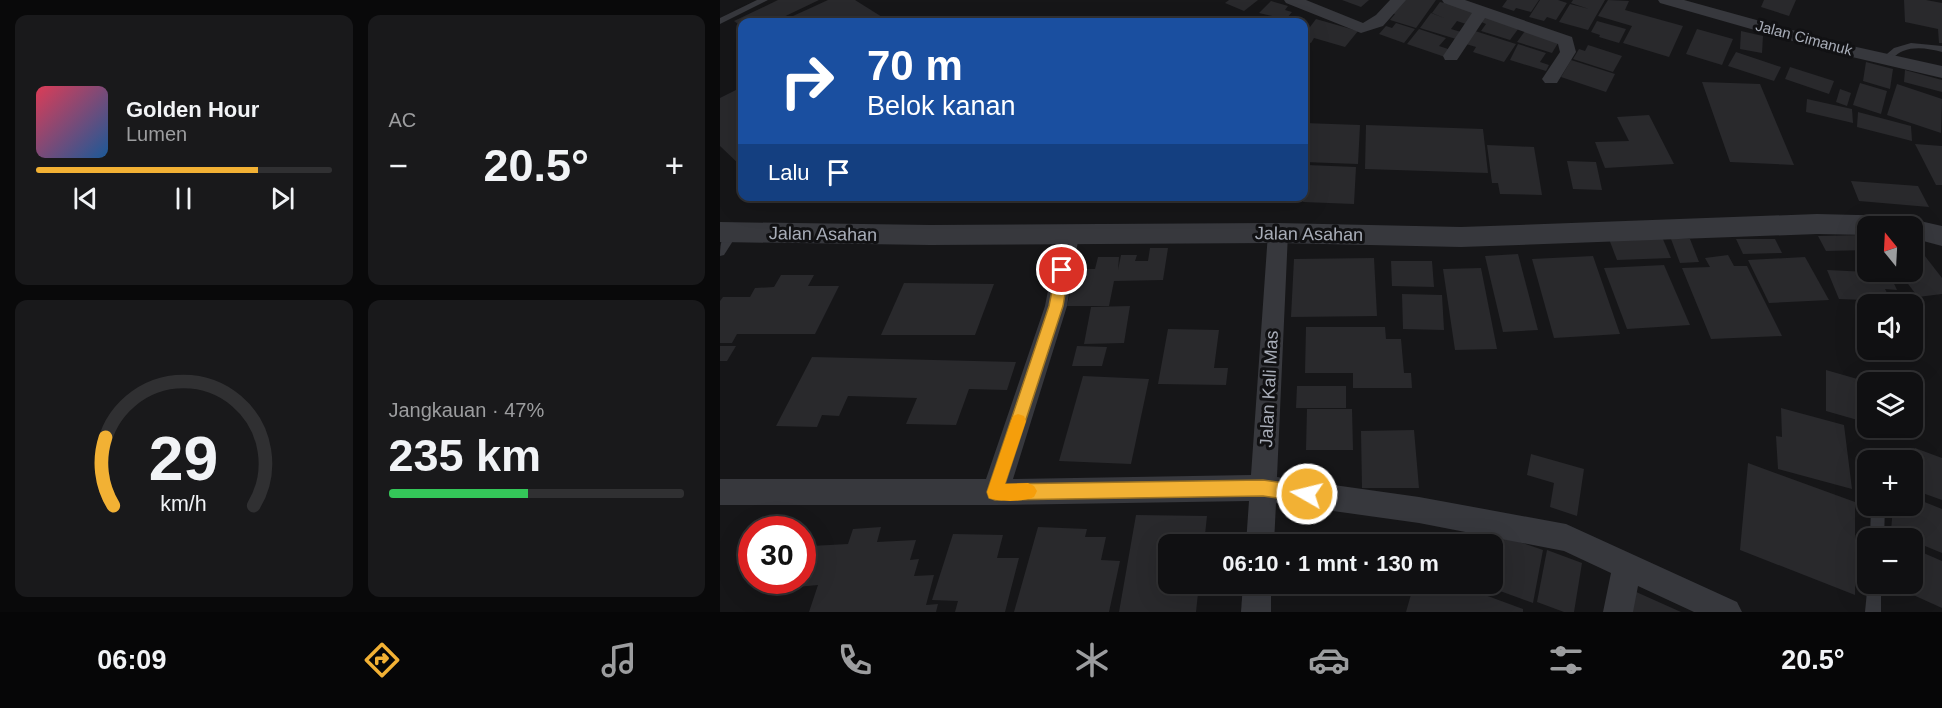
<!DOCTYPE html>
<html lang="id">
<head>
<meta charset="utf-8">
<style>
	:root { --surface:#101012; --page:#19191b; --text:#f1f3f6; --muted:#9c9d9f; --line:#303032; --accent:#f2b134 }
	body { margin:0; font-family:Arial,sans-serif; background:var(--page); color:var(--text); height:100vh; display:flex; flex-direction:column; font-size:22px; white-space:nowrap }
	* { box-sizing:border-box; margin:0 }
	p { font-size:20px; color:var(--muted) }
	.icon { flex:none; width:33px; height:33px; fill:none; stroke:currentColor; stroke-width:2; stroke-linecap:round; stroke-linejoin:round }
	.map { position:relative; flex:1; overflow:hidden }
	.sheet { display:flex; flex-direction:column; gap:15px; padding:15px; background:#09090a; width:720px }
	.sheet>* { flex:none }
	.guide { position:absolute; left:18px; top:18px; width:570px; height:183px; border-radius:12px; box-shadow:0 6px 24px #0002,0 0 0 2px var(--line); background:#1a4fa0; color:#fff; overflow:hidden }
	.needle { width:39px; rotate:342deg }
	.tools { position:absolute; left:1137px; top:216px; display:grid; gap:12px }
	.tools a { display:grid; place-items:center; width:66px; height:66px; border-radius:12px; background:var(--surface); box-shadow:0 6px 24px #0002,0 0 0 2px var(--line); font-size:30px }
	.speed { position:absolute; left:18px; top:516px; display:flex; gap:12px; font-size:30px; font-weight:700; text-align:center }
	.speed>* { display:grid; place-content:center; width:78px; height:78px; border-radius:50%; background:var(--surface); box-shadow:0 6px 24px #0002,0 0 0 2px var(--line); line-height:1 }
	.speed .limit { border:9px solid #d22; background:#fff; color:#111 }
	.pin { position:absolute; display:grid; place-items:center; width:51px; height:51px; color:#fff; margin:-26px; border:3px solid #fff; border-radius:50%; box-shadow:0 2px 6px #0007 }
	.me { position:absolute; width:66px; margin:-33px; rotate:278deg; stroke-linejoin:round; filter:drop-shadow(0 0 4px #0008) }
	.turn { display:flex; align-items:center; gap:21px; height:126px; padding:0 30px; font-size:27px }
	.turn .icon { width:78px; height:78px; stroke-width:2.5 }
	.turn b { display:block; font-size:42px; line-height:51px }
	.then { display:flex; align-items:center; height:57px; padding:0 30px; background:#0003; gap:12px; font-size:22px }
	.big { font-size:45px; font-weight:600; line-height:1.1 }
	.sheet .tile { flex:1; display:flex; flex-direction:column; justify-content:center; gap:9px; min-width:0; padding:0 21px; border-radius:12px; background:var(--page) }
	.sheet .dial { align-items:center; gap:0 }
	.dial svg { height:156px; overflow:visible; fill:none; stroke:var(--line); stroke-width:7; stroke-linecap:round; text-anchor:middle }
	.dial text { fill:var(--text); stroke:none }
	.song { display:flex; align-items:center; gap:18px }
	.cover { width:72px; height:72px; border-radius:9px; background:linear-gradient(135deg,hsl(350 70% 55%),hsl(210 70% 35%)) }
	.played { height:6px; border-radius:3px; background:linear-gradient(90deg,var(--accent) 75%,var(--line) 75%) }
	.keys { display:flex; justify-content:space-around; direction:ltr }
	.heat { display:flex; justify-content:space-between; align-items:center; font-size:33px; direction:ltr }
	.charge { height:9px; border-radius:4px; background:linear-gradient(90deg,#34c759 47%,var(--line) 0) }
	.sheet .tiles { flex:1; display:grid; gap:15px; grid-template-columns:repeat(2,1fr) }
	.trip { position:absolute; left:438px; top:534px; width:345px; height:60px; border-radius:12px; background:var(--surface); box-shadow:0 6px 24px #0002,0 0 0 2px var(--line); font-weight:600; line-height:60px; text-align:center }
	.menu { display:flex; height:96px; justify-content:space-around; align-items:center; background:#060607; color:var(--muted) }
	.menu .icon { width:42px; height:42px }
	.menu .active { color:var(--accent) }
	.menu b { font-size:27px; color:var(--text) }
	main { display:flex; flex:1; min-height:0 }
	.map>svg:first-child { display:block }
	.building { fill:#29292c }
	.lines { fill:none; stroke-linecap:round; stroke-linejoin:round }
	.service { fill:#37383d; fill-rule:evenodd }
	.minor { fill:#37383d; fill-rule:evenodd }
	.tertiary { fill:#37383d; fill-rule:evenodd }
	.route { fill:#f2b134; stroke:#9d7322; stroke-width:1.5 }
	.slow { fill:#f59e0b }
	.labels { text-anchor:middle; stroke-width:6; stroke-linejoin:round; paint-order:stroke }
	.far-street-label { font-size:15px; fill:#a8adb8; stroke:#111113 }
	.street-label { font-size:18px; fill:#a8adb8; stroke:#111113 }
</style>
</head>
<body>
<main>
<section class="sheet">
<div class="tiles">
<div class="tile">
<div class="song"><i class="cover"></i><div><b>Golden Hour</b><p>Lumen</p></div></div>
<div class="played"></div>
<div class="keys"><svg class="icon" aria-label="previous" viewBox="0 0 24 24"><path d="M18 5L8 12l10 7zM5 5v14"/></svg><svg class="icon" aria-label="pause" viewBox="0 0 24 24"><path d="M8 5v14M16 5v14"/></svg><svg class="icon" aria-label="next" viewBox="0 0 24 24"><path d="M6 5l10 7-10 7zM19 5v14"/></svg></div>
</div>
<div class="tile"><p>AC</p>
<div class="heat"><a>−</a><b class="big">20.5°</b><a>+</a></div>
</div>
<div class="tile dial"><svg viewBox="0 0 100 80">
<path d="M14 69A42 42 0 1 1 86 69"/>
<path d="M14 69A42 42 0 0 1 10 34" stroke="#f2b134"/>
<text x="50" y="56" font-size="32" font-weight="700">29</text>
<text x="50" y="72" font-size="11">km/h</text>
</svg></div>
<div class="tile"><p>Jangkauan · 47%</p><b class="big">235 km</b><div class="charge"></div></div>
</div>
</section>
<div class="map">
<svg width="1222" height="612" viewBox="0 0 1222 612">
	<rect width="100%" height="100%" fill="#161618"/>
	<g class="building">
		<path d="M58,0H99L53,22H22V27L14,21Z"/>
		<path d="M108,0H135L170,22H60Z"/>
		<path d="M509,0H538L524,11L505,3Z"/>
		<path d="M622,0H649L641,7Z"/>
		<path d="M682,0H716L696,28L670,20L675,14L671,13Z"/>
		<path d="M787,0H819L811,12L796,8L794,11L782,7Z"/>
		<path d="M820,0H838L847,3L836,20L827,17L824,21L809,17Z"/>
		<path d="M853,0H885L868,30L839,22L850,4L869,9L851,3Z"/>
		<path d="M888,0L909,1L905,10L963,26L949,57L903,43L912,26L878,16Z"/>
		<path d="M1044,0H1076L1069,16L1041,7Z"/>
		<path d="M1184,0H1206L1222,3V43H1219L1218,29L1185,22Z"/>
		<path d="M551,1L568,6L565,10L572,12L566,19L539,13Z"/>
		<path d="M720,2L757,10L746,24L737,21L731,29L741,32L736,39L700,28L711,13L724,18L712,13Z"/>
		<path d="M764,14L801,25L790,40L761,31L766,24L759,21Z"/>
		<path d="M596,19L638,31L625,47L594,38L591,43L584,41V35Z"/>
		<path d="M877,21L906,29L899,43L879,37L880,35L871,32Z"/>
		<path d="M676,23L695,29L684,43L659,34L666,26L672,28Z"/>
		<path d="M807,28L841,38L832,53L797,42Z"/>
		<path d="M699,29L726,38L719,46L731,50L725,57L687,44Z"/>
		<path d="M977,29L1013,39L1002,65L966,54Z"/>
		<path d="M755,31L796,44L784,62L753,52L756,47L746,44Z"/>
		<path d="M1021,31L1043,36L1042,53L1020,49Z"/>
		<path d="M798,44L826,53L820,62L829,65L826,71L790,60Z"/>
		<path d="M868,45L902,56L893,72L853,59L859,49L865,51Z"/>
		<path d="M1016,52L1061,67L1054,81L1008,66Z"/>
		<path d="M851,60L895,74L886,92L841,77Z"/>
		<path d="M1146,62L1173,69L1170,89L1143,81Z"/>
		<path d="M1070,67L1114,81L1109,94L1065,79Z"/>
		<path d="M1185,70L1222,80V92L1184,82Z"/>
		<path d="M982,82L1040,84L1074,165L1010,162Z"/>
		<path d="M1140,83L1167,91L1161,114L1133,105Z"/>
		<path d="M1177,84L1222,99L1221,133L1167,115Z"/>
		<path d="M22,87V165L21,166L0,146V98Z"/>
		<path d="M1120,89L1131,93L1127,106L1116,102Z"/>
		<path d="M1087,99L1132,109L1133,123L1086,112Z"/>
		<path d="M1138,112L1191,126L1192,141L1137,127Z"/>
		<path d="M929,115L954,164L885,168L875,142L909,141L897,117Z"/>
		<path d="M584,123L640,125L638,164L584,162Z"/>
		<path d="M646,125L763,129L768,173L645,169Z"/>
		<path d="M1195,144L1222,146V185H1216Z"/>
		<path d="M767,145L814,147L822,195L780,194L778,183H772Z"/>
		<path d="M847,161L876,162L882,190L853,189Z"/>
		<path d="M587,165L636,167L634,204L583,202Z"/>
		<path d="M1131,181L1198,186L1209,207L1139,201Z"/>
		<path d="M1143,235L1148,243V250L1106,251L1098,236Z"/>
		<path d="M942,237L951,258L897,260L889,239Z"/>
		<path d="M951,239H970L979,262L960,263Z"/>
		<path d="M1016,239H1055L1062,253L1023,254Z"/>
		<path d="M430,248H448L443,280L394,281L389,306H347L356,269H375L378,257H399L398,270L401,255H417L415,261H428Z"/>
		<path d="M1201,251L1222,278V294L1198,297L1179,272H1192V252Z"/>
		<path d="M798,254L818,330L783,332L765,256Z"/>
		<path d="M1008,255L1014,266H1027L1062,336L991,339L962,268L990,267L985,258Z"/>
		<path d="M873,256L900,334L834,338L812,259Z"/>
		<path d="M1085,257L1109,300L1049,303L1028,260Z"/>
		<path d="M654,258L657,316L571,317L574,259Z"/>
		<path d="M671,261H712L714,287L672,286Z"/>
		<path d="M944,265L970,325L907,329L884,268Z"/>
		<path d="M761,268L777,349L735,350L723,269Z"/>
		<path d="M1107,270L1169,273L1177,290L1165,289L1171,301L1119,299Z"/>
		<path d="M61,275H94L88,286H119L95,334H17L12,343H0V301L3,297H30L35,288L54,287Z"/>
		<path d="M184,283L274,284L255,335H161Z"/>
		<path d="M682,294L722,295L724,330L683,329Z"/>
		<path d="M410,306L404,343L364,344L371,307Z"/>
		<path d="M586,327H665L666,339H681L684,373H691L692,388H633V373H585Z"/>
		<path d="M448,329L499,330L494,368H508L506,385L438,384Z"/>
		<path d="M0,346H16L7,361H0Z"/>
		<path d="M357,346L387,347L382,366H352Z"/>
		<path d="M92,357L296,362L287,390L249,389L236,425L186,424L197,398L128,396L119,416L102,415L97,427L56,426Z"/>
		<path d="M1106,370L1148,382V423L1106,411Z"/>
		<path d="M363,376L429,379L411,464L339,461Z"/>
		<path d="M577,386H626V408H576Z"/>
		<path d="M1061,408L1124,425L1132,489L1058,469L1056,436L1062,437Z"/>
		<path d="M587,409H632L633,450H586Z"/>
		<path d="M694,430L699,488H642L641,431Z"/>
		<path d="M1195,448L1222,458V500L1194,490Z"/>
		<path d="M811,454L864,469L857,516L830,507L834,483L807,475Z"/>
		<path d="M1028,463L1135,502V595L1020,550Z"/>
		<path d="M1192,497L1222,509V553L1171,532L1173,506H1192Z"/>
		<path d="M416,515L487,516L484,544H448V584H479L476,612H399Z"/>
		<path d="M161,527L157,542L196,540L190,560L199,559L194,576L214,575L206,605L218,604L216,612H89L98,585L76,587L79,580H82V570L91,546L128,544L133,529Z"/>
		<path d="M318,527L367,529L365,537H386L381,560L400,561L389,612H294Z"/>
		<path d="M767,531L823,550L813,603L761,584H772V544H764Z"/>
		<path d="M233,534L283,535L277,558H299L285,612H235L238,601L212,600Z"/>
		<path d="M1192,548L1222,561V608L1180,589V584H1192Z"/>
		<path d="M827,550L862,563L854,612H844L817,602Z"/>
		<path d="M694,584H735L803,609V612H686Z"/>
		<path d="M914,591L961,612H910Z"/>
	</g>
	<g class="lines">
		<g class="service">
			<path d="M37,0H48L0,24V18Z"/>
			<path d="M1191,43L1222,46V52C1210,49 1196,46 1183,51C1175,54 1171,62 1163,61L1161,59L1174,48Z"/>
			<path d="M12,229L18,233L4,255L0,256C0,246 1,233 12,229Z"/>
			<path d="M1151,506H1165L1164,538H1150Z"/>
			<path d="M1148,581V584H1161V612H1145Z"/>
		</g>
		<g class="minor">
			<path d="M564,0H586L643,23L656,15L670,0H686L663,26L641,33L566,3Z"/>
			<path d="M722,0H745L852,37L856,52L837,83H825L822,79L840,52L838,44L765,18L737,60H725L723,56L752,13L724,3Z"/>
			<path d="M938,0H964L1123,44L1222,66V78L1115,53L940,3Z"/>
			<path d="M558,225L565,227L568,233L557,477L699,497L846,524L1017,602L1022,612H974L918,586L913,612H883L891,573L844,551L699,523L556,503L554,544H526L529,501L275,505H0V479H266L325,306L339,235L342,229L349,227L356,229L359,235L347,306L293,479L531,475L548,233L551,227Z"/>
			<path d="M523,584H551V612H521Z"/>
		</g>
		<path class="tertiary" d="M1097,214L1178,216L1222,226V246L1192,238V226H1148V235L1097,234L741,247L558,243L210,245L0,242V222L210,225L558,223L741,227Z"/>
	</g>
	<path class="route" d="M342,265L349,270L343,306L285,484L543,480L587,486L593,488L595,494L593,500L587,502L543,496L275,500L269,498L267,492L329,306L336,270Z"/>
	<path class="slow" d="M298,414L304,416L306,421L285,484L308,483L314,486L317,491L314,497C303,502 280,502 269,498L267,492L291,421L293,416Z"/>
	<g class="labels">
		<g class="far-street-label">
			<text transform="translate(1084 38) rotate(15)" y="5">Jalan Cimanuk</text>
		</g>
		<g class="street-label">
			<text transform="translate(103 234) rotate(1)" y="6">Jalan Asahan</text>
			<text transform="translate(589 234) rotate(1)" y="6">Jalan Asahan</text>
			<text transform="translate(549 389) rotate(-87)" y="6">Jalan Kali Mas</text>
		</g>
	</g>
</svg>
<div class="tools">
<a><svg class="needle" viewBox="-14 -14 28 28"><path d="M0-13l5 13h-10z" fill="#e53935"/><path d="M0 13l5-13h-10z" fill="#9c9d9f"/></svg></a>
<a><svg class="icon" aria-label="sound" viewBox="0 0 24 24"><path d="M4 9h4l5-4v14l-5-4H4zM17 9q2 3 0 6"/></svg></a>
<a><svg class="icon" aria-label="layers" viewBox="0 0 24 24"><path d="M12 4l9 5-9 5-9-5zM3 14l9 5 9-5"/></svg></a>
<a>+</a>
<a>−</a>
</div>
<div class="speed"><div class="limit">30</div></div>
<div class="pin" style="left:342px;top:270px;background:#d93025"><svg class="icon" aria-label="arrive" viewBox="0 0 24 24"><path d="M6 21V4h12l-3 4 3 4H6"/></svg></div>
<svg class="me" style="left:587px;top:494px" viewBox="-20 -20 40 40"><circle r="17" fill="#f2b134" stroke="#fff" stroke-width="3"/><path d="M0-11L8 9 0 5-8 9z" fill="#fff"/></svg>
<div class="trip">06:10 · 1 mnt · 130 m</div>
<div class="guide">
<div class="turn"><svg class="icon" aria-label="right" viewBox="0 0 24 24"><path d="M7 20v-9h11M14 6l5 5-5 5"/></svg><div><b>70 m</b>Belok kanan</div></div>
<div class="then">Lalu<svg class="icon" aria-label="arrive" viewBox="0 0 24 24"><path d="M6 21V4h12l-3 4 3 4H6"/></svg></div>
</div>
</div>
</main>
<nav class="menu">
<b>06:09</b>
<svg class="icon active" aria-label="directions" viewBox="0 0 24 24"><path d="M12 3l9 9-9 9-9-9zM9 14v-3h6M13 9l2 2-2 2"/></svg>
<svg class="icon" aria-label="music" viewBox="0 0 24 24"><path d="M9 18V5l10-2v13"/><circle cx="6" cy="18" r="3"/><circle cx="16" cy="16" r="3"/></svg>
<svg class="icon" aria-label="phone" viewBox="0 0 24 24"><path d="M5 4h4l2 5-3 2q2 4 5 5l2-3 5 2v4C11 20 4 13 5 4z"/></svg>
<svg class="icon" aria-label="climate" viewBox="0 0 24 24"><path d="M12 3v18M4 7l16 10M4 17L20 7"/></svg>
<svg class="icon" aria-label="car" viewBox="0 0 24 24"><path d="M5 17H2v-5l4-1 3-4h7l3 4 3 1v5h-3M9 17h6M6 11h13"/><circle cx="7" cy="17" r="2"/><circle cx="17" cy="17" r="2"/></svg>
<svg class="icon" aria-label="filters" viewBox="0 0 24 24"><path d="M4 7h16M4 17h16"/><circle cx="9" cy="7" r="2"/><circle cx="15" cy="17" r="2"/></svg>
<b>20.5°</b>
</nav>
</body>
</html>
